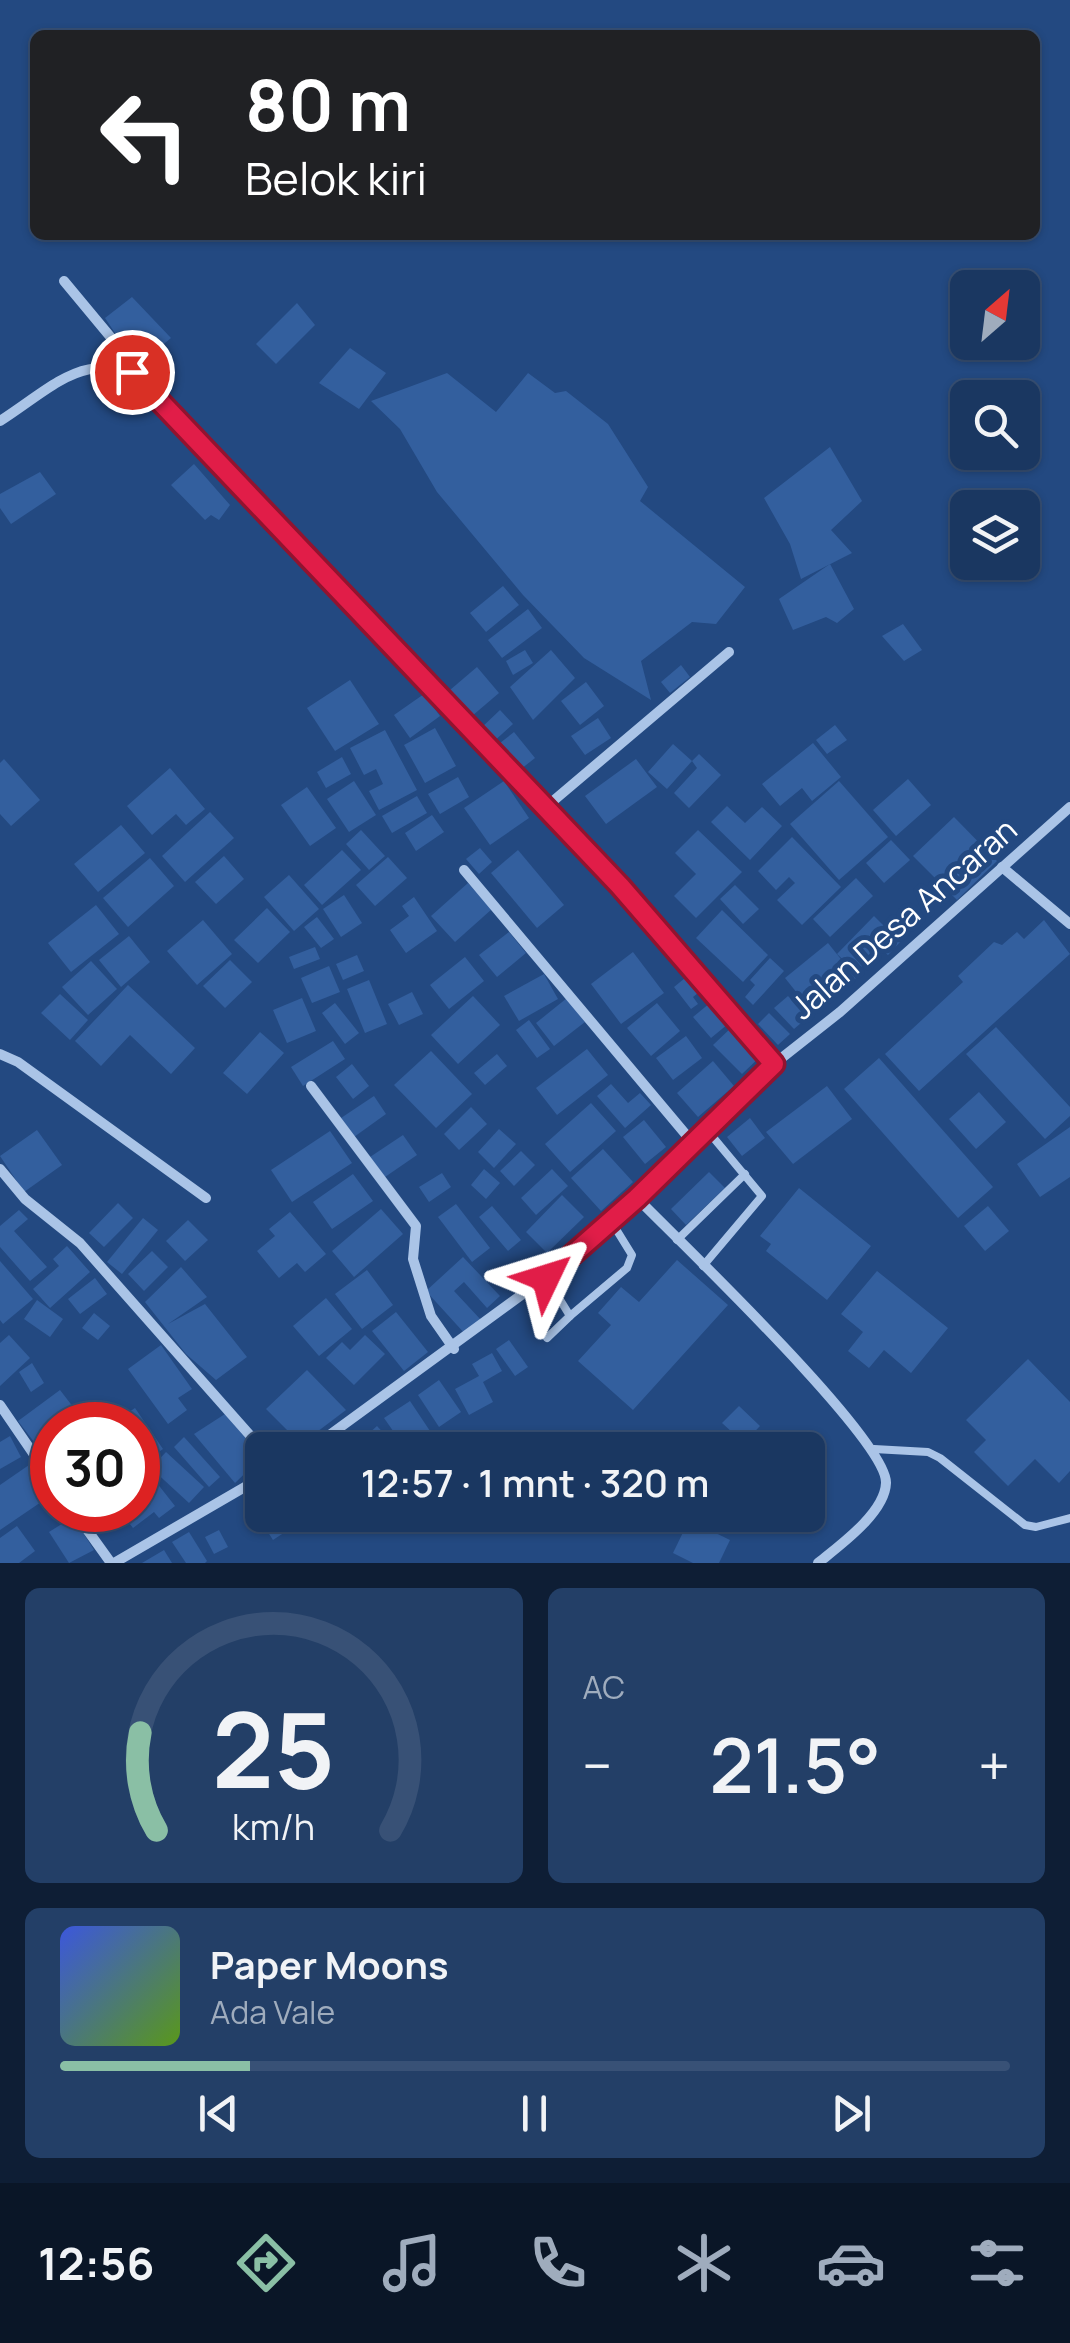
<!DOCTYPE html>
<html lang="id">
<head>
<meta charset="utf-8">
<style>
	:root { --surface:#1a3761; --page:#233f67; --text:#f1f3f6; --muted:#9facbd; --line:#385176; --accent:#8abfa5 }
	body { margin:0; font-family:Manrope,sans-serif; background:var(--page); color:var(--text); height:100vh; display:flex; flex-direction:column; font-size:38px; white-space:nowrap }
	* { box-sizing:border-box; margin:0 }
	p { font-size:32px; color:var(--muted) }
	.icon { flex:none; width:55px; height:55px; fill:none; stroke:currentColor; stroke-width:2; stroke-linecap:round; stroke-linejoin:round }
	.map { position:relative; height:1563px; overflow:hidden }
	.sheet { display:flex; flex-direction:column; gap:25px; padding:25px; background:#0e1e35; flex:1 }
	.sheet>* { flex:none }
	.top-card { position:absolute; left:30px; top:30px; width:1010px; height:210px; border-radius:15px; box-shadow:0 2px 8px #0004,0 0 0 2px var(--line); background:#202124; color:#fff; overflow:hidden }
	.needle { width:65px; rotate:28deg }
	.controls { position:absolute; left:950px; top:270px; display:grid; gap:20px }
	.controls a { display:grid; place-items:center; width:90px; height:90px; border-radius:15px; background:var(--surface); box-shadow:0 2px 8px #0004,0 0 0 2px var(--line); font-size:50px }
	.speed { position:absolute; left:30px; top:1402px; display:flex; gap:20px; font-size:50px; font-weight:700; text-align:center }
	.speed>* { display:grid; place-content:center; width:130px; height:130px; border-radius:50%; background:var(--surface); box-shadow:0 2px 8px #0004,0 0 0 2px var(--line); line-height:1 }
	.speed .limit { border:15px solid #d22; background:#fff; color:#111 }
	.pin { position:absolute; display:grid; place-items:center; width:85px; height:85px; color:#fff; margin:-42px; border:5px solid #fff; border-radius:50%; box-shadow:0 2px 10px #0007 }
	.me { position:absolute; width:110px; margin:-55px; rotate:49deg; stroke-linejoin:round; filter:drop-shadow(0 0 8px #0008) }
	.turn { display:flex; align-items:center; gap:35px; height:210px; padding:0 50px; font-size:45px }
	.turn .icon { width:130px; height:130px; stroke-width:2.5 }
	.turn b { display:block; font-size:70px; line-height:85px }
	.big { font-size:75px; font-weight:600; line-height:1.1 }
	.sheet .tile { flex:1; display:flex; flex-direction:column; justify-content:center; gap:15px; min-width:0; padding:0 35px; border-radius:15px; background:var(--page) }
	.sheet .dial { align-items:center; gap:0 }
	.dial svg { height:260px; overflow:visible; fill:none; stroke:var(--line); stroke-width:7; stroke-linecap:round; text-anchor:middle }
	.dial text { fill:var(--text); stroke:none }
	.song { display:flex; align-items:center; gap:30px }
	.cover { width:120px; height:120px; border-radius:15px; background:linear-gradient(135deg,hsl(230 70% 55%),hsl(90 70% 35%)) }
	.played { height:10px; border-radius:5px; background:linear-gradient(90deg,var(--accent) 20%,var(--line) 20%) }
	.keys { display:flex; justify-content:space-around; direction:ltr }
	.heat { display:flex; justify-content:space-between; align-items:center; font-size:55px; direction:ltr }
	.sheet .tiles { flex:1; display:grid; gap:25px; grid-template-columns:1fr 1fr }
	.tile:last-child { grid-column:span 2 }
	.trip { position:absolute; left:245px; top:1432px; width:580px; height:100px; border-radius:15px; background:var(--surface); box-shadow:0 2px 8px #0004,0 0 0 2px var(--line); font-weight:600; line-height:100px; text-align:center }
	.tabs { display:flex; height:160px; justify-content:space-around; align-items:center; background:#0a1627; color:var(--muted) }
	.tabs .icon { width:70px; height:70px }
	.tabs .selected { color:var(--accent) }
	.tabs b { font-size:45px; color:var(--text) }
	.map>svg:first-child { display:block }
	.building { fill:#335f9e }
	.lines { fill:none; stroke-linecap:round; stroke-linejoin:round }
	.service { stroke:#aac4e7; stroke-width:8 }
	.minor { stroke:#aac4e7; stroke-width:10 }
	.route-casing { stroke:#92132f; stroke-width:25 }
	.route { stroke:#e11d48; stroke-width:18 }
	.labels { text-anchor:middle; stroke-width:10; stroke-linejoin:round; paint-order:stroke }
	.street-label { font-size:32px; fill:#fff; stroke:#234981 }
</style>
</head>
<body>
<div class="map">
<svg width="1070" height="1563" viewBox="0 0 1070 1563">
	<rect width="100%" height="100%" fill="#234981"/>
	<g class="building">
		<path d="M132,297L171,338L137,366L105,318Z"/>
		<path d="M297,303L315,325L276,364L256,344Z"/>
		<path d="M350,348L386,373L359,409L319,383Z"/>
		<path d="M447,373L496,412L528,373L555,393L566,391L608,424L648,487L640,501L745,587L716,624L692,622L641,661L651,700L584,658L523,595L437,492L400,429L371,401Z"/>
		<path d="M830,447L862,501L831,530L852,553L801,579L790,544L764,498Z"/>
		<path d="M194,464L230,505L219,520L211,515L205,520L171,485Z"/>
		<path d="M40,472L56,494L11,524L0,508V494Z"/>
		<path d="M830,564L854,609L837,623L826,617L793,630L779,599Z"/>
		<path d="M503,586L519,605L486,632L470,613Z"/>
		<path d="M528,609L542,628L502,658L488,640Z"/>
		<path d="M903,624L922,650L904,661L882,636Z"/>
		<path d="M525,650L533,663L513,675L506,661Z"/>
		<path d="M551,650L575,678L533,720L510,687Z"/>
		<path d="M681,665L690,677L670,693L661,682Z"/>
		<path d="M477,667L499,693L472,716L450,690Z"/>
		<path d="M350,680L379,724L335,751L307,708Z"/>
		<path d="M586,682L604,706L580,725L561,701Z"/>
		<path d="M424,694L440,716L410,738L394,715Z"/>
		<path d="M500,710L513,724L492,743L480,729Z"/>
		<path d="M598,718L611,738L585,755L571,736Z"/>
		<path d="M835,725L847,740L827,754L816,740Z"/>
		<path d="M435,728L456,766L425,783L404,745Z"/>
		<path d="M385,730L417,790L379,810L369,791L383,784L376,769L364,775L350,748Z"/>
		<path d="M514,732L535,758L521,769L500,743Z"/>
		<path d="M813,743L841,777L812,801L802,788L780,806L762,784Z"/>
		<path d="M673,744L692,761L667,789L648,772Z"/>
		<path d="M699,754L721,775L689,808L674,793L697,768L692,761Z"/>
		<path d="M342,757L351,774L326,788L317,772Z"/>
		<path d="M4,759L40,800L11,826L0,814V763Z"/>
		<path d="M636,759L657,787L606,824L585,796Z"/>
		<path d="M170,768L205,809L186,825L176,814L152,835L127,806Z"/>
		<path d="M458,777L469,797L440,814L428,794Z"/>
		<path d="M908,779L931,805L896,836L873,810Z"/>
		<path d="M354,781L376,815L349,832L327,799Z"/>
		<path d="M504,781L529,818L490,845L464,808Z"/>
		<path d="M839,781L888,837L839,880L790,824Z"/>
		<path d="M307,787L336,828L310,846L281,805Z"/>
		<path d="M417,796L427,813L392,833L382,816Z"/>
		<path d="M727,806L745,823L762,807L782,826L750,860L711,822Z"/>
		<path d="M210,812L234,838L185,882L162,856Z"/>
		<path d="M432,815L444,832L416,851L405,833Z"/>
		<path d="M954,817L997,861L957,900L913,856Z"/>
		<path d="M121,825L145,853L98,892L74,864Z"/>
		<path d="M361,830L385,856L369,870L346,844Z"/>
		<path d="M698,830L742,872L696,918L674,896L696,874L675,853Z"/>
		<path d="M792,837L841,887L802,925L777,900L795,883L789,877L776,890L758,871Z"/>
		<path d="M891,840L910,860L884,883L866,863Z"/>
		<path d="M480,848L492,862L479,874L466,859Z"/>
		<path d="M342,850L361,870L322,905L304,885Z"/>
		<path d="M518,850L564,905L537,928L491,873Z"/>
		<path d="M224,856L244,879L216,904L195,882Z"/>
		<path d="M388,857L407,878L375,906L356,885Z"/>
		<path d="M150,858L174,886L128,927L103,898Z"/>
		<path d="M289,875L319,909L294,931L264,897Z"/>
		<path d="M856,878L873,896L830,937L813,919Z"/>
		<path d="M468,883L492,909L455,942L431,916Z"/>
		<path d="M735,885L759,909L743,924L720,899Z"/>
		<path d="M344,895L362,923L341,937L323,909Z"/>
		<path d="M414,897L437,931L406,953L390,930L409,916L402,906Z"/>
		<path d="M96,905L119,934L71,972L48,943Z"/>
		<path d="M267,908L290,932L258,963L234,940Z"/>
		<path d="M722,910L768,955L743,982L696,938Z"/>
		<path d="M874,916L900,942L888,955L880,948L856,972L837,954Z"/>
		<path d="M317,917L334,939L321,948L304,927Z"/>
		<path d="M203,920L232,954L197,985L167,951Z"/>
		<path d="M1044,920L1070,954L919,1091L885,1054L963,982L958,976L994,942L1002,945L1017,932L1024,939Z"/>
		<path d="M509,932L526,953L497,977L479,955Z"/>
		<path d="M129,936L150,962L121,987L99,960Z"/>
		<path d="M828,943L856,978L813,1013L785,978Z"/>
		<path d="M315,947L320,959L294,969L289,957Z"/>
		<path d="M633,952L664,993L621,1024L591,984Z"/>
		<path d="M357,955L364,971L343,980L336,964Z"/>
		<path d="M465,957L484,981L449,1009L430,985Z"/>
		<path d="M770,958L784,971L753,1005L745,997L755,985L750,980Z"/>
		<path d="M230,960L252,982L225,1008L203,986Z"/>
		<path d="M91,961L117,989L88,1015L62,987Z"/>
		<path d="M329,966L340,992L312,1003L301,978Z"/>
		<path d="M544,974L558,999L519,1021L504,996Z"/>
		<path d="M690,974L703,989L693,997L698,1004L691,1009L674,987Z"/>
		<path d="M369,980L387,1024L365,1033L347,989Z"/>
		<path d="M128,985L195,1048L171,1074L130,1035L101,1066L75,1041Z"/>
		<path d="M412,992L423,1014L399,1025L388,1004Z"/>
		<path d="M60,994L88,1020L70,1040L41,1013Z"/>
		<path d="M473,996L500,1025L458,1064L431,1035Z"/>
		<path d="M788,996L808,1017L794,1029L774,1008Z"/>
		<path d="M302,998L316,1031L287,1043L273,1010Z"/>
		<path d="M567,998L585,1022L554,1046L536,1023Z"/>
		<path d="M335,1003L359,1033L345,1044L322,1013Z"/>
		<path d="M657,1003L680,1031L651,1056L627,1028Z"/>
		<path d="M710,1003L728,1024L711,1038L693,1017Z"/>
		<path d="M769,1013L790,1034L778,1045L758,1024Z"/>
		<path d="M529,1020L550,1049L537,1058L516,1030Z"/>
		<path d="M733,1026L762,1055L742,1074L713,1045Z"/>
		<path d="M996,1027L1070,1107V1116L1045,1139L966,1054Z"/>
		<path d="M260,1032L284,1053L247,1094L223,1073Z"/>
		<path d="M686,1036L702,1058L673,1080L656,1058Z"/>
		<path d="M333,1041L345,1059L303,1086L291,1067Z"/>
		<path d="M587,1049L608,1075L557,1115L536,1088Z"/>
		<path d="M431,1051L472,1094L436,1128L394,1085Z"/>
		<path d="M497,1054L507,1066L485,1085L474,1073Z"/>
		<path d="M879,1058L993,1187L958,1218L844,1089Z"/>
		<path d="M713,1061L734,1086L698,1117L677,1093Z"/>
		<path d="M352,1064L369,1086L353,1099L336,1077Z"/>
		<path d="M611,1084L628,1103L640,1093L651,1105L625,1128L597,1096Z"/>
		<path d="M827,1086L852,1119L793,1164L766,1132Z"/>
		<path d="M979,1092L1006,1122L976,1149L949,1119Z"/>
		<path d="M374,1096L386,1114L354,1137L341,1118Z"/>
		<path d="M591,1103L616,1131L570,1172L545,1144Z"/>
		<path d="M471,1107L487,1124L459,1150L444,1134Z"/>
		<path d="M750,1118L765,1138L742,1156L727,1137Z"/>
		<path d="M644,1120L666,1147L645,1164L623,1137Z"/>
		<path d="M1070,1127V1177L1040,1197L1017,1164Z"/>
		<path d="M499,1129L516,1144L494,1168L478,1152Z"/>
		<path d="M37,1130L62,1165L24,1192L0,1156Z"/>
		<path d="M330,1131L352,1163L292,1202L271,1170Z"/>
		<path d="M403,1135L417,1155L385,1177L370,1157Z"/>
		<path d="M603,1149L633,1182L601,1211L571,1178Z"/>
		<path d="M521,1151L535,1165L514,1186L500,1171Z"/>
		<path d="M484,1169L500,1183L486,1199L471,1185Z"/>
		<path d="M552,1169L568,1186L536,1215L521,1198Z"/>
		<path d="M709,1172L725,1188L686,1225L671,1209Z"/>
		<path d="M442,1173L451,1187L429,1202L419,1187Z"/>
		<path d="M353,1174L373,1201L332,1229L313,1202Z"/>
		<path d="M799,1188L871,1246L827,1300L766,1251L771,1244L760,1236Z"/>
		<path d="M562,1195L584,1217L547,1253L526,1232Z"/>
		<path d="M118,1203L133,1218L104,1247L89,1233Z"/>
		<path d="M456,1204L490,1248L472,1262L438,1217Z"/>
		<path d="M492,1206L521,1240L508,1251L479,1217Z"/>
		<path d="M988,1206L1009,1231L985,1251L964,1226Z"/>
		<path d="M381,1209L403,1234L354,1277L332,1251Z"/>
		<path d="M19,1210L28,1219L14,1231L47,1267L30,1281L0,1247V1226Z"/>
		<path d="M290,1212L326,1254L305,1272L297,1263L279,1278L257,1251L275,1236L269,1229Z"/>
		<path d="M143,1218L158,1230L122,1274L107,1262Z"/>
		<path d="M188,1220L208,1240L185,1261L166,1241Z"/>
		<path d="M67,1246L90,1272L50,1308L33,1289L59,1266L53,1259Z"/>
		<path d="M152,1251L168,1267L144,1291L128,1274Z"/>
		<path d="M463,1257L500,1296L487,1308L464,1282L454,1291L481,1320L466,1335L426,1291Z"/>
		<path d="M677,1260L728,1305L633,1410L578,1361L611,1325L598,1313L621,1287L639,1302Z"/>
		<path d="M0,1261L33,1299L3,1324L0,1320Z"/>
		<path d="M181,1267L207,1297L168,1324L205,1304L247,1357L216,1380L186,1354L145,1302Z"/>
		<path d="M367,1270L393,1305L362,1329L335,1294Z"/>
		<path d="M877,1271L948,1328L911,1373L884,1350L869,1368L848,1351L863,1332L841,1314Z"/>
		<path d="M95,1278L107,1294L80,1314L68,1299Z"/>
		<path d="M326,1298L352,1329L319,1356L293,1326Z"/>
		<path d="M37,1300L63,1319L50,1337L24,1319Z"/>
		<path d="M396,1312L428,1352L404,1371L372,1331Z"/>
		<path d="M94,1313L110,1326L98,1340L82,1328Z"/>
		<path d="M9,1335L30,1358L0,1386V1343Z"/>
		<path d="M365,1335L385,1354L354,1385L326,1358L342,1342L350,1350Z"/>
		<path d="M509,1340L528,1367L515,1376L496,1349Z"/>
		<path d="M161,1345L192,1389L178,1398L187,1410L168,1424L128,1369Z"/>
		<path d="M492,1353L502,1371L483,1382L493,1402L469,1415L455,1389L479,1376L472,1364Z"/>
		<path d="M1028,1359L1070,1402V1471L1059,1483L1035,1459L1008,1486L974,1452L986,1440L966,1420Z"/>
		<path d="M32,1363L44,1383L31,1392L19,1372Z"/>
		<path d="M307,1370L346,1410L301,1444L266,1409Z"/>
		<path d="M439,1380L461,1412L439,1427L418,1395Z"/>
		<path d="M60,1390L87,1425H52V1455L47,1459L18,1421Z"/>
		<path d="M410,1401L430,1431L405,1448L384,1418Z"/>
		<path d="M739,1406L760,1426L738,1449L729,1441L733,1433L722,1423Z"/>
		<path d="M135,1408L163,1449L142,1464L138,1457V1425L114,1422Z"/>
		<path d="M225,1414L262,1457L235,1483L194,1434Z"/>
		<path d="M377,1426L399,1450H380L367,1435Z"/>
		<path d="M10,1436L21,1457L0,1469V1442Z"/>
		<path d="M184,1437L220,1477L209,1487L174,1447Z"/>
		<path d="M166,1452L204,1487L189,1503L151,1468Z"/>
		<path d="M29,1465L50,1496L0,1530V1485Z"/>
		<path d="M149,1473L175,1506L159,1518L154,1512L133,1528L119,1510H138V1482Z"/>
		<path d="M262,1502V1515H311L273,1540L253,1509Z"/>
		<path d="M73,1517L94,1550L69,1563L49,1532Z"/>
		<path d="M689,1520L730,1540L719,1563H693L673,1553Z"/>
		<path d="M17,1526L35,1551L19,1563H0V1538Z"/>
		<path d="M219,1530L228,1547L214,1554L205,1537Z"/>
		<path d="M189,1532L207,1561L205,1563H186L172,1542Z"/>
		<path d="M164,1550L172,1563H142Z"/>
	</g>
	<g class="lines">
		<g class="service">
			<path d="M677,1240L745,1174"/>
			<path d="M703,1266L762,1196L707,1130"/>
			<path d="M546,1277L570,1316L627,1268L632,1255L611,1221"/>
			<path d="M547,1338L570,1316"/>
			<path d="M874,1449L928,1452L940,1458L1025,1525L1036,1527L1070,1518"/>
		</g>
		<g class="minor">
			<path d="M64,281L113,340L132,371"/>
			<path d="M0,421C59,383 94,339 158,394L620,886L774,1064"/>
			<path d="M546,807L729,652"/>
			<path d="M1002,867L1070,924"/>
			<path d="M464,870L693,1143"/>
			<path d="M0,1054L18,1062L206,1198"/>
			<path d="M311,1086L416,1226L413,1259L431,1316L454,1349"/>
			<path d="M0,1169L25,1199L80,1243L263,1450"/>
			<path d="M637,1198C678,1240 888,1440 886,1483C885,1513 839,1546 818,1563"/>
			<path d="M0,1405L52,1481"/>
			<path d="M309,1450L546,1277L637,1198L774,1064L840,1012L1070,807"/>
			<path d="M73,1510L111,1563"/>
			<path d="M114,1563L262,1477"/>
		</g>
	</g>
	<g class="lines">
		<g class="route-casing">
			<path id="route" d="M132,372L620,886L774,1064L637,1198L546,1278"/>
		</g>
		<use href="#route" class="route"/>
	</g>
	<g class="labels">
		<g class="street-label">
			<text transform="translate(904 919) rotate(-41)" y="11">Jalan Desa Ancaran</text>
		</g>
	</g>
</svg>
<div class="controls">
<a><svg class="needle" viewBox="-14 -14 28 28"><path d="M0-13l5 13h-10z" fill="#e53935"/><path d="M0 13l5-13h-10z" fill="#9facbd"/></svg></a>
<a><svg class="icon" aria-label="search" viewBox="0 0 24 24"><circle cx="10" cy="10" r="6"/><path d="M15 15l6 6"/></svg></a>
<a><svg class="icon" aria-label="layers" viewBox="0 0 24 24"><path d="M12 4l9 5-9 5-9-5zM3 14l9 5 9-5"/></svg></a>
</div>
<div class="speed"><div class="limit">30</div></div>
<div class="pin" style="left:132px;top:372px;background:#d93025"><svg class="icon" aria-label="arrive" viewBox="0 0 24 24"><path d="M6 21V4h12l-3 4 3 4H6"/></svg></div>
<svg class="me" style="left:546px;top:1278px" viewBox="-20 -20 40 40"><path d="M0-17L14 15 0 8-14 15z" fill="#e11d48" stroke="#fff" stroke-width="4"/></svg>
<div class="trip">12:57 · 1 mnt · 320 m</div>
<div class="top-card">
<div class="turn"><svg class="icon" aria-label="left" viewBox="0 0 24 24"><path d="M17 20v-9H6M10 6l-5 5 5 5"/></svg><div><b>80 m</b>Belok kiri</div></div>
</div>
</div>
<section class="sheet">
<div class="tiles">
<div class="tile dial"><svg viewBox="0 0 100 80">
<path d="M14 69A42 42 0 1 1 86 69"/>
<path d="M14 69A42 42 0 0 1 9 39" stroke="#8abfa5"/>
<text x="50" y="56" font-size="32" font-weight="700">25</text>
<text x="50" y="72" font-size="11">km/h</text>
</svg></div>
<div class="tile"><p>AC</p>
<div class="heat"><a>−</a><b class="big">21.5°</b><a>+</a></div>
</div>
<div class="tile">
<div class="song"><i class="cover"></i><div><b>Paper Moons</b><p>Ada Vale</p></div></div>
<div class="played"></div>
<div class="keys"><svg class="icon" aria-label="previous" viewBox="0 0 24 24"><path d="M18 5L8 12l10 7zM5 5v14"/></svg><svg class="icon" aria-label="pause" viewBox="0 0 24 24"><path d="M8 5v14M16 5v14"/></svg><svg class="icon" aria-label="next" viewBox="0 0 24 24"><path d="M6 5l10 7-10 7zM19 5v14"/></svg></div>
</div>
</div>
</section>
<nav class="tabs">
<b>12:56</b>
<svg class="icon selected" aria-label="directions" viewBox="0 0 24 24"><path d="M12 3l9 9-9 9-9-9zM9 14v-3h6M13 9l2 2-2 2"/></svg>
<svg class="icon" aria-label="music" viewBox="0 0 24 24"><path d="M9 18V5l10-2v13"/><circle cx="6" cy="18" r="3"/><circle cx="16" cy="16" r="3"/></svg>
<svg class="icon" aria-label="phone" viewBox="0 0 24 24"><path d="M5 4h4l2 5-3 2q2 4 5 5l2-3 5 2v4C11 20 4 13 5 4z"/></svg>
<svg class="icon" aria-label="climate" viewBox="0 0 24 24"><path d="M12 3v18M4 7l16 10M4 17L20 7"/></svg>
<svg class="icon" aria-label="car" viewBox="0 0 24 24"><path d="M5 17H2v-5l4-1 3-4h7l3 4 3 1v5h-3M9 17h6M6 11h13"/><circle cx="7" cy="17" r="2"/><circle cx="17" cy="17" r="2"/></svg>
<svg class="icon" aria-label="filters" viewBox="0 0 24 24"><path d="M4 7h16M4 17h16"/><circle cx="9" cy="7" r="2"/><circle cx="15" cy="17" r="2"/></svg>
</nav>
</body>
</html>
